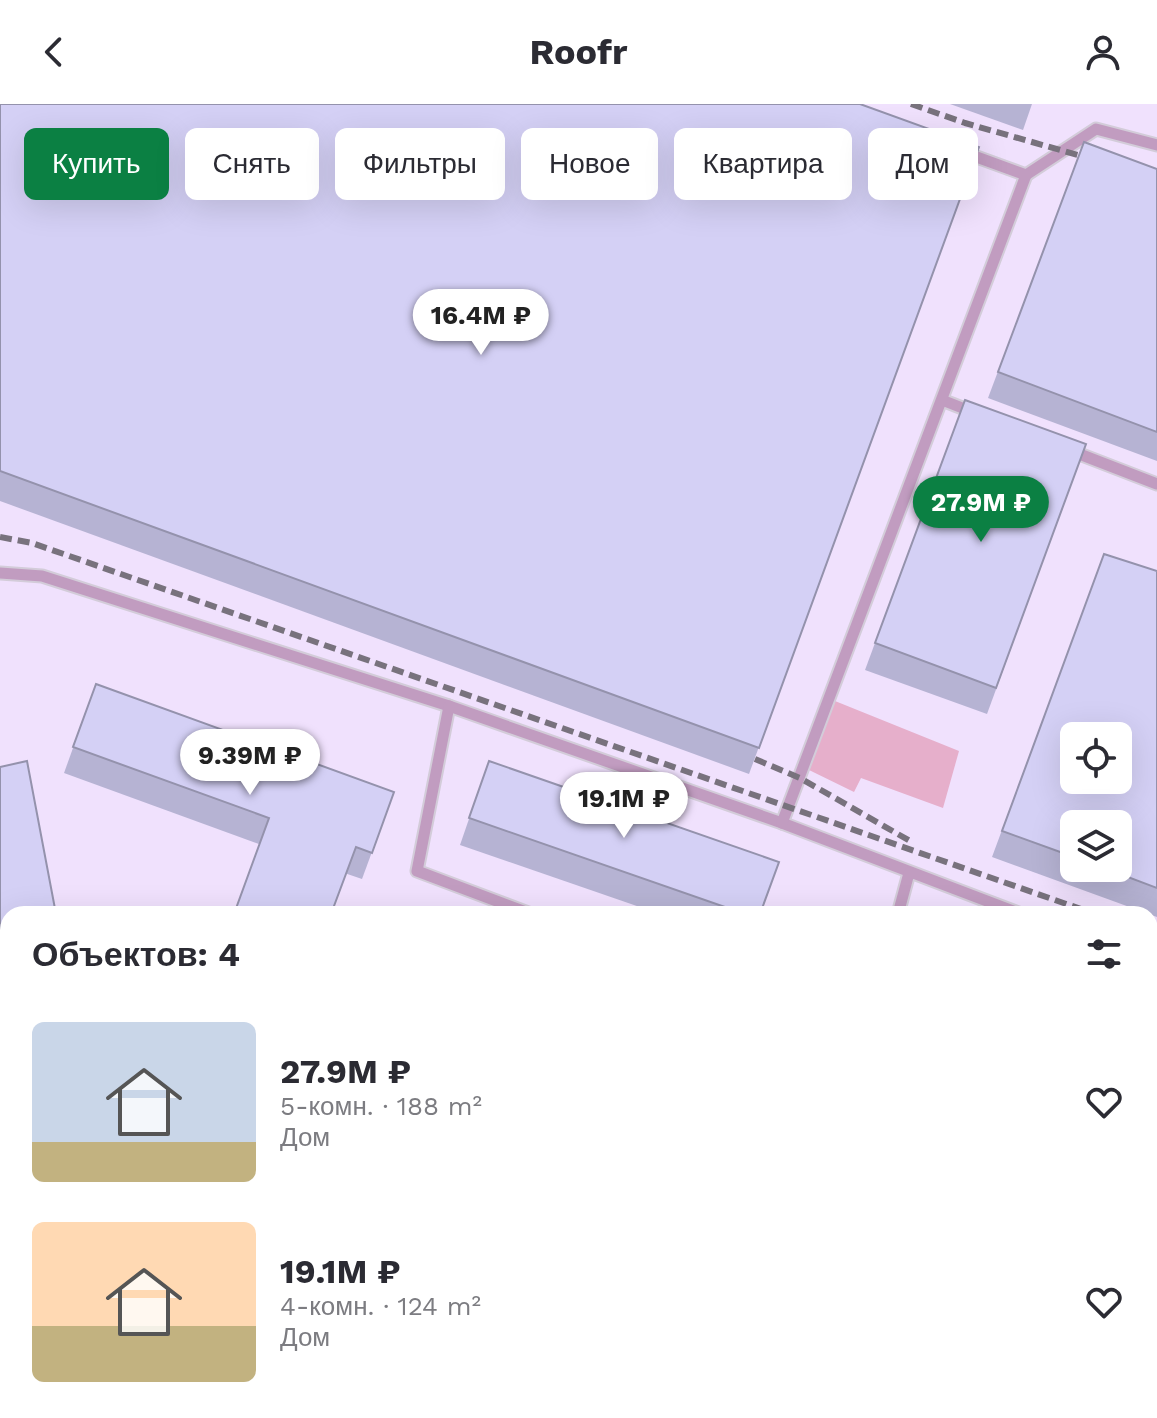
<!DOCTYPE html>
<html lang="ru">
<meta charset="utf-8">
<style>
body{margin:0;font-family:"Work Sans",sans-serif;background:#f7f7f7;color:#2b2b33;height:100vh;display:flex;flex-direction:column;font-size:30px;white-space:nowrap}
*{box-sizing:border-box;margin:0}
p{font-size:26px;color:#7c7c81}
.icon{flex:none;width:44px;height:44px;fill:none;stroke:currentColor;stroke-width:2;stroke-linecap:round;stroke-linejoin:round}
.map{position:relative;flex:1;overflow:hidden}
.side{position:absolute;left:0px;top:802px;width:1158px;height:512px;display:flex;flex-direction:column;background:#fff;border-radius:24px 24px 0 0;box-shadow:0 8px 32px #0002}
.side>*{flex:none}
.top-card{position:absolute;left:24px;top:24px;width:1110px;height:72px;display:flex;gap:16px}
.fabs{position:absolute;left:1060px;top:618px;display:grid;gap:16px}
.fabs a{display:grid;place-items:center;width:72px;height:72px;border-radius:12px;background:#fff;box-shadow:0 8px 32px #0002;font-size:40px}
.price{position:absolute;translate:-50% -68px;padding:0 18px;border-radius:28px;background:#fff;color:#222;font-size:26px;line-height:52px;filter:drop-shadow(0 2px 4px #0008)}
.price::after{content:'';position:absolute;left:50%;top:48px;width:24px;height:18px;margin-left:-12px;background:inherit;clip-path:polygon(0 0,100% 0,50% 100%)}
.price.on{background:#0b8043;color:#fff}
ul{padding:0;list-style:none}
li{display:flex;align-items:center;gap:24px;height:200px;padding:0 32px}
li span{display:grid;place-items:center;flex:none;width:224px;height:160px;border-radius:12px;color:#555}
li>.icon{margin-inline-start:auto}
span .icon{width:96px;height:96px;fill:#fffc;stroke-width:1}
li b{font-size:34px}
h2{display:flex;justify-content:space-between;align-items:center;height:96px;padding:0 32px;font-size:34px}
.tag{padding:0 28px;border-radius:12px;background:#fff;box-shadow:0 8px 32px #0002;font-size:28px;line-height:72px}
.tag.on{background:#0b8043;color:#fff}
header{display:flex;justify-content:space-between;align-items:center;height:104px;padding:0 32px;background:#fff;font-size:36px;font-weight:700}
.map>svg:first-child{display:block}
.built{fill:#f0e1fd;fill-rule:evenodd}
.green{fill:#e6afcb}
.lines{fill:none;stroke-linecap:round;stroke-linejoin:round}
.lane-casing{stroke:#d3ccd9;stroke-width:15}
.lane{stroke:#c19cc0;stroke-width:11}
.rail{stroke:#78727d;stroke-width:6;stroke-dasharray:12 6;stroke-linecap:butt}
.wall{fill:#b6b3d3;fill-rule:evenodd}
.building{fill:#d4d0f5;stroke:#9492ac;stroke-width:2;fill-rule:evenodd}
</style>
<header><svg class="icon" aria-label="back" viewBox="0 0 24 24"><path d="M15 5l-7 7 7 7"/></svg>Roofr<svg class="icon" aria-label="person" viewBox="0 0 24 24"><circle cx="12" cy="8" r="4"/><path d="M4 21q1-7 8-7t8 7"/></svg></header>
<div class="map">
<svg width="1157" height="1314" viewBox="0 0 1157 1314">
<rect width="100%" height="100%" fill="#f6effc"/>
<!-- built -->
<path class="built" d="M0,0H1157V1314H0ZM1074,632H1118V676H1074ZM1074,720H1118V764H1074ZM8,810H1150V1306H8Z"/>
<!-- green -->
<path class="green" d="M835,597L959,647L943,704L861,674L854,688L809,666Z"/>
<g class="lines">
<defs>
<g id="lane">
<path d="M1026,71L1096,25L1157,41"/>
<path d="M942,296L975,309"/>
<path d="M1069,346L1157,380"/>
<path d="M0,469L42,472L449,602L782,719L1021,810"/>
<path d="M449,602L417,767L531,810"/>
<path d="M782,719L1026,71L963,48"/>
<path d="M898,810L909,769"/>
<path d="M1150,857L1157,860"/>
<path d="M0,1242L8,1252"/>
<path d="M0,1275L8,1268"/>
<path d="M189,1306L211,1314"/>
<path d="M491,1314L492,1306"/>
<path d="M764,1314L766,1306"/>
</g>
</defs>
<!-- lane casing -->
<use href="#lane" class="lane-casing"/>
<!-- lane -->
<use href="#lane" class="lane"/>
<!-- rail -->
<g class="rail">
<path d="M911,0L965,19L1099,57"/>
<path d="M0,433L32,439L1095,810"/>
<path d="M755,655L800,674L910,737"/>
<path d="M1150,829L1157,831"/>
<path d="M0,1282L8,1292"/>
<path d="M20,1306L27,1314"/>
</g>
</g>
<!-- wall -->
<g class="wall">
<path d="M0,0L979,43L749,670L0,397Z"/>
<path d="M950,0H1032L1023,26Z"/>
<path d="M1084,38L1157,65V357L988,294Z"/>
<path d="M965,296L1086,340L987,610L865,566Z"/>
<path d="M1104,450L1157,467V813L992,753ZM1074,720L1118,764H1074Z"/>
<path d="M96,580L394,688L362,775L259,740L64,669Z"/>
<path d="M489,657L760,810H660L460,741Z"/>
<path d="M0,663L8,810V1003L0,962Z"/>
<path d="M1157,1136V1173L1150,1170V1154Z"/>
<path d="M426,1306H455L452,1314Z"/>
<path d="M533,1306H661L659,1314H552L532,1308Z"/>
</g>
<!-- building -->
<g class="building">
<path d="M0,0H860L979,43L759,644L0,367Z"/>
<path d="M1084,38L1157,65V328L998,268Z"/>
<path d="M965,296L1086,340L996,584L875,539Z"/>
<path d="M1104,450L1157,467V784L1104,764H1118V720H1074V753L1002,727ZM1074,632H1118V676H1074Z"/>
<path d="M96,580L394,688L372,749L356,743L331,810H234L269,714L73,643Z"/>
<path d="M27,657L56,810H8V927L0,886V663Z"/>
<path d="M489,657L779,758L760,810H745L469,714Z"/>
<path d="M1150,871L1157,874V982L1150,1000Z"/>
<path d="M1157,1136V1150L1152,1148Z"/>
<path d="M602,1306H661L659,1314H630Z"/>
<path d="M814,1306H1035L1032,1314H811Z"/>
</g>
</svg>
<div class="fabs">
<a><svg class="icon" aria-label="locate" viewBox="0 0 24 24"><circle cx="12" cy="12" r="6"/><path d="M12 2v4M12 18v4M2 12h4M18 12h4"/></svg></a>
<a><svg class="icon" aria-label="layers" viewBox="0 0 24 24"><path d="M12 4l9 5-9 5-9-5zM3 14l9 5 9-5"/></svg></a>
</div>
<b class="price" style="left:481px;top:253px">16.4M ₽</b>
<b class="price on" style="left:981px;top:440px">27.9M ₽</b>
<b class="price" style="left:250px;top:693px">9.39M ₽</b>
<b class="price" style="left:624px;top:736px">19.1M ₽</b>
<div class="top-card">
<a class="tag on">Купить</a>
<a class="tag">Снять</a>
<a class="tag">Фильтры</a>
<a class="tag">Новое</a>
<a class="tag">Квартира</a>
<a class="tag">Дом</a>
</div>
<section class="side">
<h2>Объектов: 4<svg class="icon" aria-label="filters" viewBox="0 0 24 24"><path d="M4 7h16M4 17h16"/><circle cx="9" cy="7" r="2"/><circle cx="15" cy="17" r="2"/></svg></h2>
<ul>
<li><span style="background:linear-gradient(#c9d6e8 75%,#c2b280 0)"><svg class="icon" aria-label="home" viewBox="0 0 24 24"><path d="M3 11l9-7 9 7M6 9v11h12V9"/></svg></span><div><b>27.9M ₽</b><p>5-комн. · 188 m²</p><p>Дом</p></div><svg class="icon" aria-label="heart" viewBox="0 0 24 24"><path d="M12 20l-8-8c-3-5 5-10 8-4 3-6 11-1 8 4z"/></svg></li>
<li><span style="background:linear-gradient(#ffd9b3 65%,#c2b280 0)"><svg class="icon" aria-label="home" viewBox="0 0 24 24"><path d="M3 11l9-7 9 7M6 9v11h12V9"/></svg></span><div><b>19.1M ₽</b><p>4-комн. · 124 m²</p><p>Дом</p></div><svg class="icon" aria-label="heart" viewBox="0 0 24 24"><path d="M12 20l-8-8c-3-5 5-10 8-4 3-6 11-1 8 4z"/></svg></li>
</ul>
</section>
</div>
